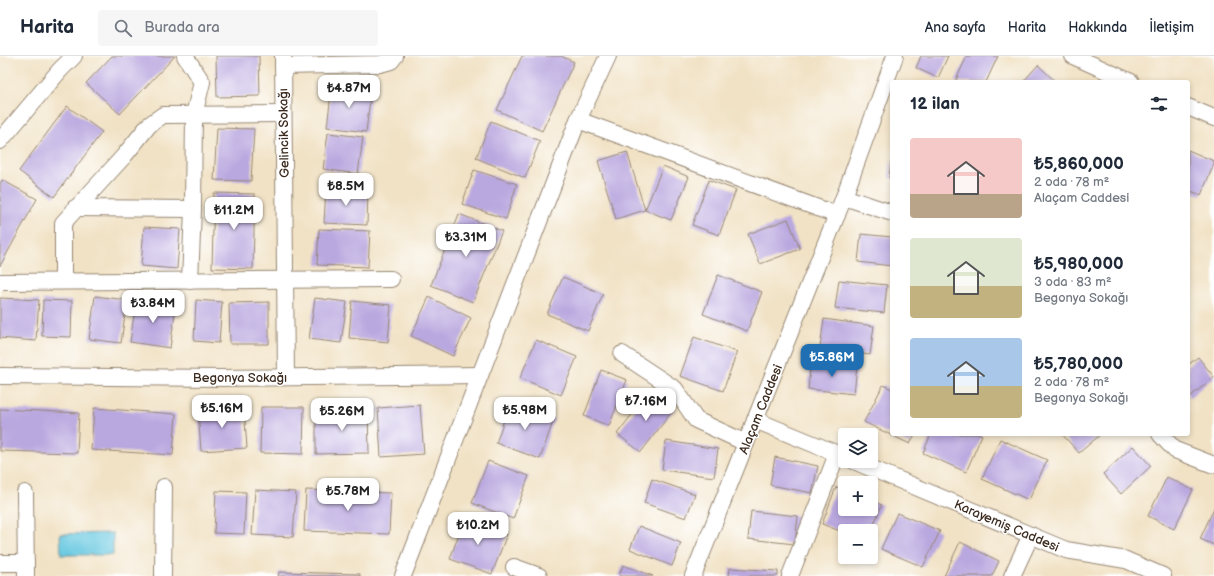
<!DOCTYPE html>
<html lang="tr">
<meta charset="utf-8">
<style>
body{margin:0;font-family:"Balsamiq Sans",sans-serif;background:#f6f6f7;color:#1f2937;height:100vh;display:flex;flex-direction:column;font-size:15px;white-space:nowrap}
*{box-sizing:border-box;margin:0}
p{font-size:13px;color:#747a83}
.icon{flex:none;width:22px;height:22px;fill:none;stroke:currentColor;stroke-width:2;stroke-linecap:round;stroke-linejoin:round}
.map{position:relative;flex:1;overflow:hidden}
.sheet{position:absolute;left:890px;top:24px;width:300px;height:356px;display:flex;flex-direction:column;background:#fff;border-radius:4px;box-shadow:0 2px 6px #0003}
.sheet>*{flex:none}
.fabs{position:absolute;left:838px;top:372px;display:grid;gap:8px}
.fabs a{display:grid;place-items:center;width:40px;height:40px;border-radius:4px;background:#fff;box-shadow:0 2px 6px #0003;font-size:20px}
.price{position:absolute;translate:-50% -34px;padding:0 9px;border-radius:8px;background:#fff;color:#222;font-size:13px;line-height:26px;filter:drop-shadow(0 1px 2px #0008)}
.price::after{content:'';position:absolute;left:50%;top:24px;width:12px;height:9px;margin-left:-6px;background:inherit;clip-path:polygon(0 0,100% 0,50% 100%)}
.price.current{background:#1f6fb2;color:#fff}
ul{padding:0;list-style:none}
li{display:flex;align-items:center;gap:12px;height:100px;padding:0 20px}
li span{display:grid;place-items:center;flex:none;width:112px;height:80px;border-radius:4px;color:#555}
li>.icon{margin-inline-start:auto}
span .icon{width:48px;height:48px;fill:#fffc;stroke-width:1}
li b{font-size:17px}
h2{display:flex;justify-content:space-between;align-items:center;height:48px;padding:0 20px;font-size:17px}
header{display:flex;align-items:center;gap:24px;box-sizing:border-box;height:56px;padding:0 20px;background:#fff;border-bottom:1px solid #e0e1e3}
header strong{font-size:19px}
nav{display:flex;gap:22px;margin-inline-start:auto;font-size:14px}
.search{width:280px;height:36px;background:#f6f6f7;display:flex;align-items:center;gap:10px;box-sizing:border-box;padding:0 14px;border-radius:4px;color:#747a83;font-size:15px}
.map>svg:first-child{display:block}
.water{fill:#62c6df;stroke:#4e787e}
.building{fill:#b9a7df}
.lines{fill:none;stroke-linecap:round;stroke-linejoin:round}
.street-casing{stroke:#968672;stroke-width:18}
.street{stroke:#fff;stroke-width:16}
.labels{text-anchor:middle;stroke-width:3;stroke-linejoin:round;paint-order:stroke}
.street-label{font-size:13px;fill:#3b2a1e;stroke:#fff}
</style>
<header>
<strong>Harita</strong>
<div class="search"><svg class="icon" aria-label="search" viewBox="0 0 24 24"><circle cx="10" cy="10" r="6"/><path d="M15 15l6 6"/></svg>Burada ara</div>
<nav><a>Ana sayfa</a><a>Harita</a><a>Hakkında</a><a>İletişim</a></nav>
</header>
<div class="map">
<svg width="1214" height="520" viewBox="0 0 1214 520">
<rect width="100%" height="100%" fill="#fff"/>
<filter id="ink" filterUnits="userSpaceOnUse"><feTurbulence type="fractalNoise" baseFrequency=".025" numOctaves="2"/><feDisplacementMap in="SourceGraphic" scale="8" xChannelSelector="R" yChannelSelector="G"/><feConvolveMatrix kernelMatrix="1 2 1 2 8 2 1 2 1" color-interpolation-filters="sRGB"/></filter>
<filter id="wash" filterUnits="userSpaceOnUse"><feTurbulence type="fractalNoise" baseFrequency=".012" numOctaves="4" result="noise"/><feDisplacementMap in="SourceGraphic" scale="16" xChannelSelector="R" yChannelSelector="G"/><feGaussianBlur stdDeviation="0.9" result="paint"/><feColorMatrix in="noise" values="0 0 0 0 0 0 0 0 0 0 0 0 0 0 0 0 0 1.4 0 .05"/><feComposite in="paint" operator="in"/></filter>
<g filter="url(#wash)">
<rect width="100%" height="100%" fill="#f1e2c5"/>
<!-- water -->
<path class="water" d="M113,477V499H61L60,478Z"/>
<g id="blocks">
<!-- building -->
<g class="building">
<path d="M112,0H175L120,58L86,27Z"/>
<path d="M216,0H259L260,40L217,41Z"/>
<path d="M522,0H561L574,6L542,75L497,54Z"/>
<path d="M921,0H948L938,22L916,12Z"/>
<path d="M967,0H998L986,26H955Z"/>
<path d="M1038,9L1056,26H1023Z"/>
<path d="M332,30L371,35L366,76L327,71Z"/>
<path d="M67,50L102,76L54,141L19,115Z"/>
<path d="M491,65L540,85L525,122L476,102Z"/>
<path d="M217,72L254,73L251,125L214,124Z"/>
<path d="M328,77L363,81L358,118L323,113Z"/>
<path d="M1188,94L1214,105V108L1201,139L1188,134Z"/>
<path d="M627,96L645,154L616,163L598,105Z"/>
<path d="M891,105H892V122H889Z"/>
<path d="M663,110L689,121L671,164L645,154Z"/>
<path d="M474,114L517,128L506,163L462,148Z"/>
<path d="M2,124L37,143L0,210V128Z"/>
<path d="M709,124L736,134L719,179L692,169Z"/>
<path d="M326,132L368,134L367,169L324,167Z"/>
<path d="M214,137L255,138L253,213L212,212Z"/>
<path d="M459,158L502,175L473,246L431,229Z"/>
<path d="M788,163L800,193L760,208L748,178Z"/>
<path d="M144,171L180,173L177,213L141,210Z"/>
<path d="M319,173L370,175L368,211L317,209Z"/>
<path d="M861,178L892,181V210L858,206Z"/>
<path d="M718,219L762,236L747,275L703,258Z"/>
<path d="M563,221L603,238L588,275L547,258Z"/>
<path d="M839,224L887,229L884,257L835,252Z"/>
<path d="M95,240L127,244L121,287L89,283Z"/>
<path d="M429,241L471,262L453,300L411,280Z"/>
<path d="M0,242L39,244L36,285L0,282Z"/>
<path d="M315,242L347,246L341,287L309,283Z"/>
<path d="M43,244L72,245L71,281L42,280Z"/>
<path d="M196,244L222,246L219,287L194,285Z"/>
<path d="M136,245L176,250L170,292L130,286Z"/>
<path d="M352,245L391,249L388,286L349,282Z"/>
<path d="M269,246V288H230L229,247Z"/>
<path d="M824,263L874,270L870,299L820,292Z"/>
<path d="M694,281L737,296L723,335L680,320Z"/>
<path d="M536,284L577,301L561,339L520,322Z"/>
<path d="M1198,301L1214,321L1190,341L1188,338V309Z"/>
<path d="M811,305L857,310L854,338L808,333Z"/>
<path d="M601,314L627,324L609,370L584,360Z"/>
<path d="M883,329L892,333V378H915L910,388L864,366Z"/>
<path d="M650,335L674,353L641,396L617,378Z"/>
<path d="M510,347L554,363L540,403L496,387Z"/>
<path d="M420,349L424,398L381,401L378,352Z"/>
<path d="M244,351L247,392L201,395L198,354Z"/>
<path d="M261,351H304L303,398L260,397Z"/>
<path d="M94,352L176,358L173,399L91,394Z"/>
<path d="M0,353L79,357L77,397L0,395Z"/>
<path d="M368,353L369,397L316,398V355Z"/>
<path d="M931,378H980L982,379L966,416L923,397Z"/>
<path d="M1062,378H1101L1079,397Z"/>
<path d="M1000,383L1047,404L1029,444L982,423Z"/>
<path d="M666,385L718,393L714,421L662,414Z"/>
<path d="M1133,390L1151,410L1121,438L1103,418Z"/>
<path d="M775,401L818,410L812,437L770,429Z"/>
<path d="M488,405L529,420L513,463L472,447Z"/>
<path d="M1167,421L1193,434L1174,473L1148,460Z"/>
<path d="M652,423L695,438L686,462L644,447Z"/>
<path d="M836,431L845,434V453H871V445L882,449L871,475H845V477L822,468Z"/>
<path d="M255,434L296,436L293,481L252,479Z"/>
<path d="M306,434L391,437L389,478L304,475Z"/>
<path d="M216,435L246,436L244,478L214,477Z"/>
<path d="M1214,452V489L1200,483Z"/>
<path d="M751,455L798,460L795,488L748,483Z"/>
<path d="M897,457L940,475L923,511L881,493Z"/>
<path d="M464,463L507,478L492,518L450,503Z"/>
<path d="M639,470L681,487L672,510L630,493Z"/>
<path d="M960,486L999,505L992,520H944Z"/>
<path d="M623,509L653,520H619Z"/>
<path d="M730,512L778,515V520H729Z"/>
<path d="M279,516L360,518V520H278Z"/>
</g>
</g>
</g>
<g filter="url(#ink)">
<use href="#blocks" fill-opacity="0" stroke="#968672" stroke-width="1"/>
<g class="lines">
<defs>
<g id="street">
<path d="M185,0L202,26L194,59L193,153L190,225"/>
<path d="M283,0L286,321"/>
<path d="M1073,0L1131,26"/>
<path d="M283,10L380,8L391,5L395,0"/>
<path d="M1188,51L1214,62"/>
<path d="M578,64L608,0"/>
<path d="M0,85L60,14L74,0"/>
<path d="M75,152L193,153"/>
<path d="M892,157L844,141L895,0"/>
<path d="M63,225V167L124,100L149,69L163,59L283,58"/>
<path d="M0,226L391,223"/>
<path d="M622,298L675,333L696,364L746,387"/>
<path d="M0,320L221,322L480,319"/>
<path d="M755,364L845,401"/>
<path d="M1160,378L1175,394L1214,409"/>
<path d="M854,405L1066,494L1126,504L1163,520"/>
<path d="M25,437L26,520"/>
<path d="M0,507H26"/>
<path d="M514,511L539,520"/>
<path d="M163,520L164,431"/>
<path d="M403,520L578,64L837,159"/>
<path d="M693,520L844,141"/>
<path d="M790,520L837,398"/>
<path d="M1012,520L1031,479"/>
</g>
</defs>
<!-- street casing -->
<use href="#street" class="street-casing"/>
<!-- street -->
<use href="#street" class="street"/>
</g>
</g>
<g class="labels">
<!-- street labels -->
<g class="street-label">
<text transform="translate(283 77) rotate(-91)" y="5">Gelincik Sokağı</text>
<text x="240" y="326">Begonya Sokağı</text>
<text transform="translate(760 353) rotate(-68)" y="5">Alaçam Caddesi</text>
<text transform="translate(1007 469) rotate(23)" y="5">Karayemiş Caddesi</text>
</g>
</g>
</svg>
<div class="fabs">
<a><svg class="icon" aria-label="layers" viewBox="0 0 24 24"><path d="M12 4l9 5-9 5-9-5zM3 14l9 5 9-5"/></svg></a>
<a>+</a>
<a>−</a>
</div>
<b class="price" style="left:349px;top:53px">₺4.87M</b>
<b class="price" style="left:346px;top:151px">₺8.5M</b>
<b class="price" style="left:234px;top:175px">₺11.2M</b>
<b class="price" style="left:466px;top:202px">₺3.31M</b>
<b class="price" style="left:153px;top:268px">₺3.84M</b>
<b class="price current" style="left:832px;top:322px">₺5.86M</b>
<b class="price" style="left:646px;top:366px">₺7.16M</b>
<b class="price" style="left:222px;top:373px">₺5.16M</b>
<b class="price" style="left:525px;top:375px">₺5.98M</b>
<b class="price" style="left:342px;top:376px">₺5.26M</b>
<b class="price" style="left:348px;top:456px">₺5.78M</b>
<b class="price" style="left:478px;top:490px">₺10.2M</b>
<section class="sheet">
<h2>12 ilan<svg class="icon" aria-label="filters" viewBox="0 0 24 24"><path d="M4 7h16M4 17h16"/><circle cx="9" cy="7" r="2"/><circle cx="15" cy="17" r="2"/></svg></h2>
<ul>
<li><span style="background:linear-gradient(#f6c9c9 70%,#b9a48a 0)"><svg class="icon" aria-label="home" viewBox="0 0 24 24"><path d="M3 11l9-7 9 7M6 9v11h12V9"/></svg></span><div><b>₺5,860,000</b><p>2 oda · 78 m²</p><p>Alaçam Caddesi</p></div></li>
<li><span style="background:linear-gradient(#dfe7d0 60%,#c2b280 0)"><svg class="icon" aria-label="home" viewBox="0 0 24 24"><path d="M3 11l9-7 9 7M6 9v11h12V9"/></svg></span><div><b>₺5,980,000</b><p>3 oda · 83 m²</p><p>Begonya Sokağı</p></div></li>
<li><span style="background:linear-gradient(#a9c7e8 60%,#c2b280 0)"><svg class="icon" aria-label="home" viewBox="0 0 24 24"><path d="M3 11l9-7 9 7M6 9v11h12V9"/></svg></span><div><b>₺5,780,000</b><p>2 oda · 78 m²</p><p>Begonya Sokağı</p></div></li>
</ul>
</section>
</div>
